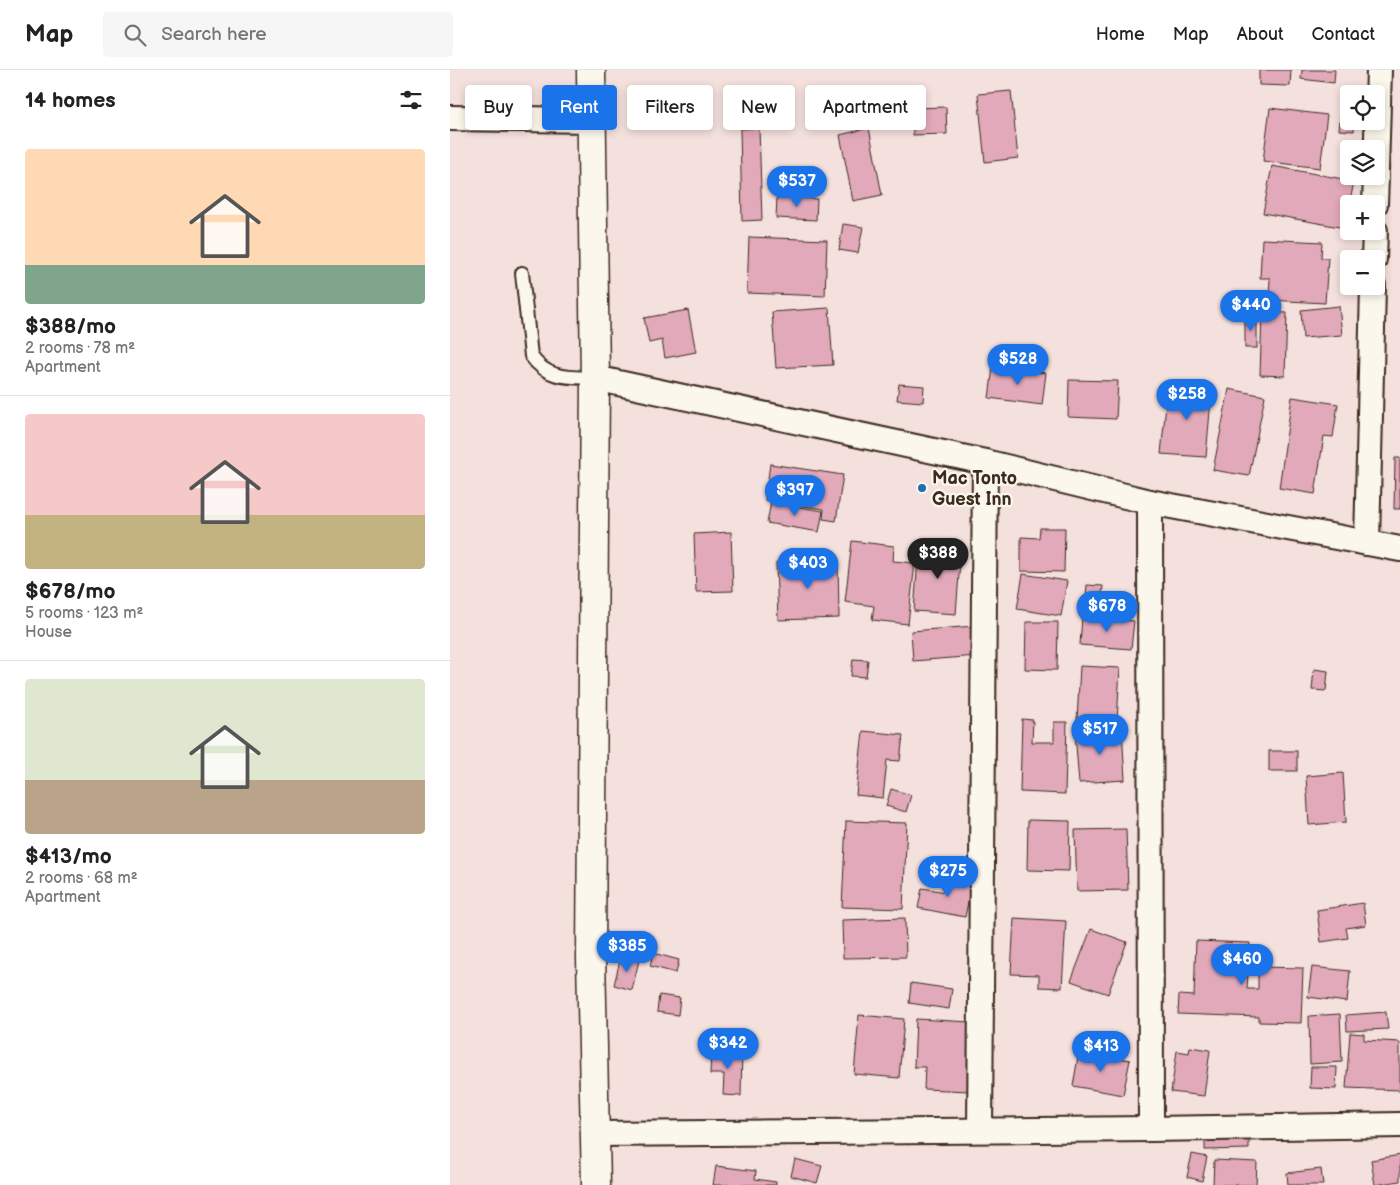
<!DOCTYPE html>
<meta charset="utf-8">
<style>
body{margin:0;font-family:"Balsamiq Sans",sans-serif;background:#f6f6f6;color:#222;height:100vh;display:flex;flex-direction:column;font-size:19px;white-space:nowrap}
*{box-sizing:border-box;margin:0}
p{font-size:16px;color:#767676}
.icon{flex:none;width:28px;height:28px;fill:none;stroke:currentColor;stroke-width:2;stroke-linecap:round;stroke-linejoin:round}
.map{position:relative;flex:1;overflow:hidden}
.sheet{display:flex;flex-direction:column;background:#fff;width:450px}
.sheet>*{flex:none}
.hud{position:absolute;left:15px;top:15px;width:475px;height:45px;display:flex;gap:10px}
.fabs{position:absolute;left:890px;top:15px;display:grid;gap:10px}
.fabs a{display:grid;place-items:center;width:45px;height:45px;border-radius:5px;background:#fff;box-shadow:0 2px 8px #0003;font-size:25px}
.price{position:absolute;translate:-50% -42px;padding:0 11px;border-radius:18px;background:#1a73e8;color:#fff;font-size:16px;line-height:32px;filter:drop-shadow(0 1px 2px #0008)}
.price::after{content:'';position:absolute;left:50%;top:30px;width:15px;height:11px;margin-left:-8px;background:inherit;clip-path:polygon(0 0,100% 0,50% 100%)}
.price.active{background:#222;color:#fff}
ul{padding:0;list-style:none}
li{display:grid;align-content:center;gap:10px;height:265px;padding:0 25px}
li+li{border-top:1px solid #e0e0e0}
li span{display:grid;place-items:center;height:155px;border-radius:5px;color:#555}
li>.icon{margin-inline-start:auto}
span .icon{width:90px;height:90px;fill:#fffc;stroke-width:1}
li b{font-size:21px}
h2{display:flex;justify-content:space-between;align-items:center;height:60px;padding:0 25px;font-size:21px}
.tag{padding:0 18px;border-radius:5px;background:#fff;box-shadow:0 2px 8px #0003;font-size:18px;line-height:45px}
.tag.active{background:#1a73e8;color:#fff}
header{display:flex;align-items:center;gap:30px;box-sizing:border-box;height:70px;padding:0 25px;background:#fff;border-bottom:1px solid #e0e0e0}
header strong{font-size:24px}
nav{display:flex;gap:28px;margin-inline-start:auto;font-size:18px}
.search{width:350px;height:45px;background:#f6f6f6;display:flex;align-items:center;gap:12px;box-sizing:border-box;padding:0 18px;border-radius:5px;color:#767676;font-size:19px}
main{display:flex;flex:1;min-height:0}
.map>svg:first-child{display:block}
.building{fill:#e2a9ba;stroke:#3b2a1e}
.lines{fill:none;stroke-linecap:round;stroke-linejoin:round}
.lane-casing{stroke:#3b2a1e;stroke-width:16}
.street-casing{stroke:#3b2a1e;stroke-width:28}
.secondary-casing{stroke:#3b2a1e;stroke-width:31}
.lane{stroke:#fbf7ec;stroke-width:12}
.street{stroke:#fbf7ec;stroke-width:24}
.secondary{stroke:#fbf7ec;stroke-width:28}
.poi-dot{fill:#1f6fb2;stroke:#fbf7ec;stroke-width:2}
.labels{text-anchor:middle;stroke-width:4.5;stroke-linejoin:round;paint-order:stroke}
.poi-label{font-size:18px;font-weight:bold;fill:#3b2a1e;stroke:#fbf7ec;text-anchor:start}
</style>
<header>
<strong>Map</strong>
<div class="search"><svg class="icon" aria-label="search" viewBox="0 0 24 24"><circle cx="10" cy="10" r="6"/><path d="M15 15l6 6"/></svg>Search here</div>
<nav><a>Home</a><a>Map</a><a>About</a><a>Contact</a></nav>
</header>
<main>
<section class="sheet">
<h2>14 homes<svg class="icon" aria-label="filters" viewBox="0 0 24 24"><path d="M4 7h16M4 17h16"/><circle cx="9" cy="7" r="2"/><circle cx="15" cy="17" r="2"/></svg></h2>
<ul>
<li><span style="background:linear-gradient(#ffd9b3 75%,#7fa58c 0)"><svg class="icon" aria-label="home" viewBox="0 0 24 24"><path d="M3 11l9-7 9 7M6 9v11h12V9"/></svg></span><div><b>$388/mo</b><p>2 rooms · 78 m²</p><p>Apartment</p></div></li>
<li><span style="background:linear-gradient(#f6c9c9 65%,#c2b280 0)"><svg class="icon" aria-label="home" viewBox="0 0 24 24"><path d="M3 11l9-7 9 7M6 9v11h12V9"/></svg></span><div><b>$678/mo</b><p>5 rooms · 123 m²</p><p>House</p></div></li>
<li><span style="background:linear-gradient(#dfe7d0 65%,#b9a48a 0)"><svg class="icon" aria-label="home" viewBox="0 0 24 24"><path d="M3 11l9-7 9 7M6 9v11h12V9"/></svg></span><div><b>$413/mo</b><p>2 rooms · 68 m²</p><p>Apartment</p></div></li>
</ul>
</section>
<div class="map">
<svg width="950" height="1115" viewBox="0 0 950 1115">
<rect width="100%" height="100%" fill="#f4e0dd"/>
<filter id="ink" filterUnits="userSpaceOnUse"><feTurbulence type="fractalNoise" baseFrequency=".02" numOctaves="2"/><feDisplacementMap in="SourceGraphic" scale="10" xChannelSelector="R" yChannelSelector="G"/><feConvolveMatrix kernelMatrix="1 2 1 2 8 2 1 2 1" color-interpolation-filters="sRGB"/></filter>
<g filter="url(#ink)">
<!-- building -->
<g class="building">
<path d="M809,0H841L840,16L809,15Z"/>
<path d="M852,0H885L884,13L851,9Z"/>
<path d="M561,21L568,88L535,92L528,24Z"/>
<path d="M892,29L899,30V51H905L904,61L889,60Z"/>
<path d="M496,37L497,64L463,65L462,38Z"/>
<path d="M820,38L877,45L870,98L813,91Z"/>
<path d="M309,58L312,150L292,151L290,59Z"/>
<path d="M419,58L432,125L403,131L390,65Z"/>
<path d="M822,96L904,111L895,158L813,143Z"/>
<path d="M327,127L367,129L366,150L326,148Z"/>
<path d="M393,154L413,157L408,183L389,180Z"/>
<path d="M299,167L377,170L375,226L297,223Z"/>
<path d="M812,169L872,172L871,188H878L875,233L819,230L820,208H810Z"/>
<path d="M889,236L892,265L853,268L851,240Z"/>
<path d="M379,238L383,295L326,298L322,242Z"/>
<path d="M238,240L246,282L215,288L212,270L199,273L194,248Z"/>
<path d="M812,242L837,243L835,306L810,305Z"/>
<rect x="795" y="245" width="12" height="33"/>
<path d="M543,297L596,303L592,335L539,328Z"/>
<path d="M619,310L668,311L666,349L618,347Z"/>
<path d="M449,314L474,316L473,332L447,330Z"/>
<path d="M718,314L762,318L756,387L711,384Z"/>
<path d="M779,319L815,326L799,406L763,400Z"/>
<path d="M842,327L888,334L883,367L874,366L865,424L829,418Z"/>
<path d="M945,388H950V439H944Z"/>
<path d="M320,394L393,405L386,451L373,449L374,439L315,430Z"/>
<path d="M321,432L373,441L369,462L317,453Z"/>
<path d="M590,458H615L614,502L571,501V467L589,468Z"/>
<path d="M281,462L283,521L246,522L244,464Z"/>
<path d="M402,471L444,476L443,491L465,493L458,554L422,550L424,536L395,532Z"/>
<path d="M469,475L511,478L506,544L464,541Z"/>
<path d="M388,490L389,548L328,550L326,493Z"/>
<path d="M573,504L617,511L611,546L567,539Z"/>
<path d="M637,515L653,516L652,529L636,527Z"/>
<path d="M632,547L684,551L681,579L630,575Z"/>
<path d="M576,552H608L607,600L575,599Z"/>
<path d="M525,556L527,586L463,591L461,561Z"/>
<path d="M403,589L418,590L416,607L401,606Z"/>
<path d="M630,596L670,598L667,652L627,650Z"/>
<path d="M864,599L878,601L876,621L862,620Z"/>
<path d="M572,649L583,650L582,672H604V652H617L615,724L570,722Z"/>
<path d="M672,659L675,710L629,713L625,663Z"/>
<path d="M413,661L453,665L450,691L437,690L433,728L406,725Z"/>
<rect x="819" y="681" width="28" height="20"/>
<path d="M893,703L896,752L859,755L856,706Z"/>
<path d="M441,719L461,725L456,742L436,736Z"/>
<path d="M578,750L620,751L619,801L577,800Z"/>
<path d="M396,751L457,753L453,839L392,837Z"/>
<path d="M676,759L678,820L627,821L625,760Z"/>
<path d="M499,808L522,812L515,847L468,838L472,818L496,822Z"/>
<path d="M913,833L916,855L896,858L898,868L871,872L867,840Z"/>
<path d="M455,848L456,887L393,888L392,850Z"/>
<path d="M564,848L616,851L612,918L589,917V905L561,904Z"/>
<path d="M641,859L677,872L658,924L621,911Z"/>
<path d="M746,871L800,873L797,919H808V897L853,898L851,953L809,952V947L728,944L729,925L744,926Z"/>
<path d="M203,883L229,890L226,903L200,896Z"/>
<path d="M171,886L189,890L182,920L164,915Z"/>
<path d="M862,897L900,901L897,932L858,927Z"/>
<path d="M461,913L502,919L499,939L459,933Z"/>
<path d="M209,925L230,928L228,945L207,942Z"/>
<path d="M936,942L938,959L897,961L896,945Z"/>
<path d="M890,944L892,992L860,994L859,946Z"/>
<path d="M409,945L454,949L449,1008L404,1004Z"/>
<path d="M466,949L521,952L519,1021L474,1019L475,997H464Z"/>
<path d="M900,963L914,964V970L950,972V1020L896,1018Z"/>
<path d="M740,977L760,980L754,1026L721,1022L727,981L739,983Z"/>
<path d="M261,980L292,981L291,1026L273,1025L274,1004H260Z"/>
<path d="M629,981L680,990L673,1025L623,1016Z"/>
<path d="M861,997H887L886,1019L860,1018Z"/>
<path d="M799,1056V1079L755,1080V1057Z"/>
<path d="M742,1084L757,1087L752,1111L737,1107Z"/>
<path d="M950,1085V1111L925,1115L921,1090Z"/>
<path d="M345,1089L372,1096L367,1113L341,1106Z"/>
<path d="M764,1090L807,1092L806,1115H763Z"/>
<path d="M266,1096L306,1101L305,1109L326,1112V1115H263Z"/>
<path d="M871,1099L873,1115H838L837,1103Z"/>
</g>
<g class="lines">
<defs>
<path id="lane" d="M72,203L81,286C98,310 119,307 145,308"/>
<g id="street">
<path d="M0,48L142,50"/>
<path d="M926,100L929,0"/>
<path d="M925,134L926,106"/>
<path d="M924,189L925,161"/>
<path d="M145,308L535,392L700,432L950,479"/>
<path d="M700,432L701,1059"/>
<path d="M917,473L923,216"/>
<path d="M530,1059L535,392"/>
<path d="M146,1064L701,1059L950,1055"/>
</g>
<path id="secondary" d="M141,0L145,308L141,887L146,1115"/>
</defs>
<!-- lane casing -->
<use href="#lane" class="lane-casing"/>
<!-- street casing -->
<use href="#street" class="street-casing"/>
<!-- secondary casing -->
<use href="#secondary" class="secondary-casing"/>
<!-- lane -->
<use href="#lane" class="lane"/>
<!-- street -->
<use href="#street" class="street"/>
<!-- secondary -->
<use href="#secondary" class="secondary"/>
</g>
</g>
<!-- markers -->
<circle class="poi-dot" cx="472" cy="418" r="5"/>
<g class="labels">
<!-- poi labels -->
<g class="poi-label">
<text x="482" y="414">Mac Tonto<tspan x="482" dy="21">Guest Inn</tspan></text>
</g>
</g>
</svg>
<div class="fabs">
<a><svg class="icon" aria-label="locate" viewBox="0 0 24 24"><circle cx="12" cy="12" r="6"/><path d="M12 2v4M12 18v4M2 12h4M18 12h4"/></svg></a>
<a><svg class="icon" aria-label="layers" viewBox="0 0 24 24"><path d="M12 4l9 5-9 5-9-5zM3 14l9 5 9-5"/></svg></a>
<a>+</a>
<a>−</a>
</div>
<b class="price" style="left:347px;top:138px">$537</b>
<b class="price" style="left:801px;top:262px">$440</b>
<b class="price" style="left:568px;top:316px">$528</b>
<b class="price" style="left:737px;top:351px">$258</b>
<b class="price" style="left:345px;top:447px">$397</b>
<b class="price active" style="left:488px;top:510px">$388</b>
<b class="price" style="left:358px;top:520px">$403</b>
<b class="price" style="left:657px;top:563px">$678</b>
<b class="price" style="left:650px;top:686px">$517</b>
<b class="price" style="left:498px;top:828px">$275</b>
<b class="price" style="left:177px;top:903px">$385</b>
<b class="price" style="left:792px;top:916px">$460</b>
<b class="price" style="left:278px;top:1000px">$342</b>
<b class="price" style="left:651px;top:1003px">$413</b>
<div class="hud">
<a class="tag">Buy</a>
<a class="tag active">Rent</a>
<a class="tag">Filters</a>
<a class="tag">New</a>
<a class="tag">Apartment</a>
</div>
</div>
</main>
